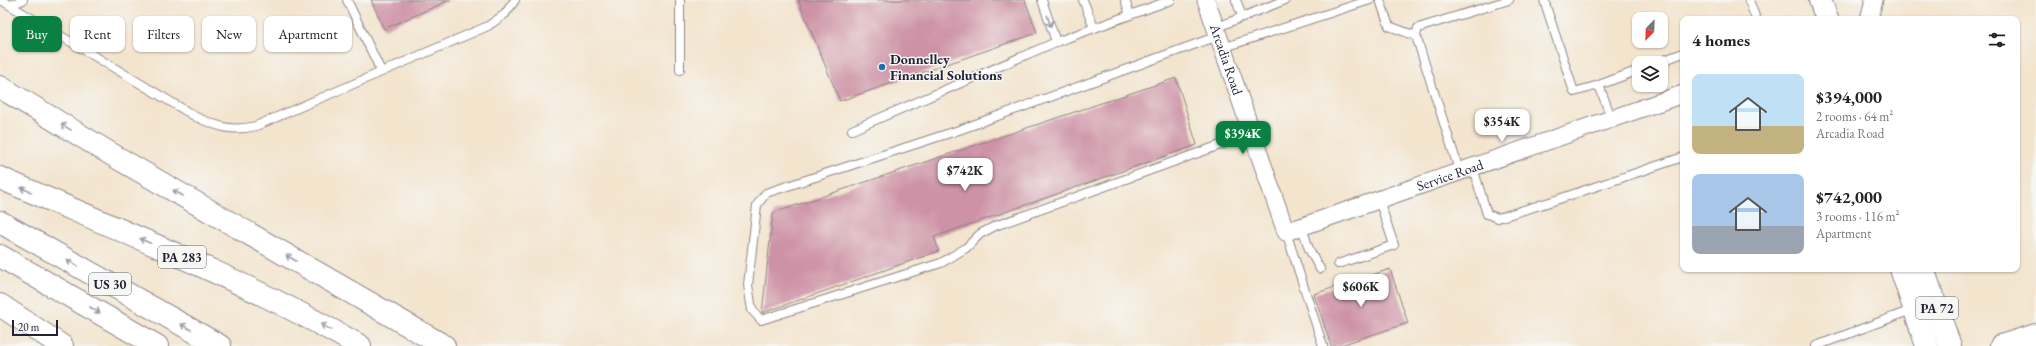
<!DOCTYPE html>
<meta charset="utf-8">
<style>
body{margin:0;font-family:"EB Garamond",serif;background:#f6f6f6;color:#222;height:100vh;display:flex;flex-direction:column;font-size:15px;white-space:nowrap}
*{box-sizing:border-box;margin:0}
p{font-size:13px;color:#767676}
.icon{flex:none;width:22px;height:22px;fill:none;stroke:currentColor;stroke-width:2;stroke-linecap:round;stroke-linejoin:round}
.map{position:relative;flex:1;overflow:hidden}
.drawer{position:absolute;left:1680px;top:16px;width:340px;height:256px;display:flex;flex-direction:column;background:#fff;border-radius:8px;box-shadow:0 1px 3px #0004}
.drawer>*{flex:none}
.banner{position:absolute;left:12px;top:16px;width:380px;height:36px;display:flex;gap:8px}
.needle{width:26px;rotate:203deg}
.tools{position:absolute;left:1632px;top:12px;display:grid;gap:8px}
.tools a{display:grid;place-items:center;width:36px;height:36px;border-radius:8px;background:#fff;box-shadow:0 1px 3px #0004;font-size:20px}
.scale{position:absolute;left:12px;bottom:10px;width:46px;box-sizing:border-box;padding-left:4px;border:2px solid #22223b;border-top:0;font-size:11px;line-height:14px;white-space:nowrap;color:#22223b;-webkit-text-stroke:3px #f6f6f2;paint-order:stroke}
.price{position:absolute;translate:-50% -34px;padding:0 9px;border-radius:8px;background:#fff;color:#222;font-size:13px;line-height:26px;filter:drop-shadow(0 1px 2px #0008)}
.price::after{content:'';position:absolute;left:50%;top:24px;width:12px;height:9px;margin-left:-6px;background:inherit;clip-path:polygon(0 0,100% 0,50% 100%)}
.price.current{background:#0b8043;color:#fff}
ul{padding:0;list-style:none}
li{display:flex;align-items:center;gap:12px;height:100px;padding:0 12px}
li span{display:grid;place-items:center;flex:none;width:112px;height:80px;border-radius:8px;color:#555}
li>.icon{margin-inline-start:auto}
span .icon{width:48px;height:48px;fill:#fffc;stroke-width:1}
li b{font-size:17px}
h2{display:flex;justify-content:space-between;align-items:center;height:48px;padding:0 12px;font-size:17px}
.pill{padding:0 14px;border-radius:8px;background:#fff;box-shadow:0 1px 3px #0004;font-size:14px;line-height:36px}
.pill.current{background:#0b8043;color:#fff}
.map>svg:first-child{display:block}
.building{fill:#cd92a5}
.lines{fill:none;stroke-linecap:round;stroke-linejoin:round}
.lane-casing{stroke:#8a8384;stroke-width:10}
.street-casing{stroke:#8a8384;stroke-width:19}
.primary-casing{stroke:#8a8384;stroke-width:24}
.highway-casing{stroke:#8a8384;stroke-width:24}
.lane{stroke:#fff;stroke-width:8}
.street{stroke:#fff;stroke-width:17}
.primary{stroke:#fff;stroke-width:22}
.highway{stroke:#fff;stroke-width:22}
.oneway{stroke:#9c9ca7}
.poi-dot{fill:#1f6fb2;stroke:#f6f6f2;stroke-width:1.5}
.labels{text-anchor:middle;stroke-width:3;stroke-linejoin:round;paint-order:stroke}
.shield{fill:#f6f6f2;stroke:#626272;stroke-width:1}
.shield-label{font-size:13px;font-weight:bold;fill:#22223b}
.poi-label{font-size:14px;font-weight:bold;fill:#22223b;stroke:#f6f6f2;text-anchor:start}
.street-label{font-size:14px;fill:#22223b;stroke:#f6f6f2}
</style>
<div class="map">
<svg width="2036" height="346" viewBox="0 0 2036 346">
<rect width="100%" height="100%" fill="#f6f6f2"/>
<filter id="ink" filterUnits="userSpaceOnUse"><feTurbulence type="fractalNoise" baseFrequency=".025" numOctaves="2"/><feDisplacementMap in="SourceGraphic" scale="8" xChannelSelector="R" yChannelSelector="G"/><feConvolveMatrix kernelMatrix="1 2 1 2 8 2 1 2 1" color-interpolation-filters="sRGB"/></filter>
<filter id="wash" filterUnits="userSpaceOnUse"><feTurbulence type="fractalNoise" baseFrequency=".012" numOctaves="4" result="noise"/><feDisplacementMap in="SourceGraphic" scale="16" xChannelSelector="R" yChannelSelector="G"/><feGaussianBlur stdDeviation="0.9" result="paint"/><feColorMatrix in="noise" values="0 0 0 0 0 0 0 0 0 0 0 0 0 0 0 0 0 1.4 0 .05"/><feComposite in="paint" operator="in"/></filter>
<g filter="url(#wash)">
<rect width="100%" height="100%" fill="#f3e4ce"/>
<g id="blocks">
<!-- building -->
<g class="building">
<path d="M371,0H450L384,29Z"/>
<path d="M798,0H1025L1037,33L840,101Z"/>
<path d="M1176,78L1197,145L934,237L939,251L762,313L773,213Z"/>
<path d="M1390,269L1408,323L1338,346H1331L1314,294Z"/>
</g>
</g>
</g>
<g filter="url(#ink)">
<use href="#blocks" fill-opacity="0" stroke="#8a8384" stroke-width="1"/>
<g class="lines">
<defs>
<g id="lane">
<path d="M1,0L196,117C219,127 232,132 256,126L488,26L505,14L515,0"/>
<path d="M347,0L381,71"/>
<path d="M680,0V70"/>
<path d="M1042,0L1056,42"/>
<path d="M1083,0L1094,28"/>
<path d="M1125,0L1130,15"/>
<path d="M1236,0L1242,16"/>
<path d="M1380,0L1389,26L1416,36"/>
<path d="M1544,0L1574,92L1599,85"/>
<path d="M1749,0L1756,19"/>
<path d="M10,5L23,0"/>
<path d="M1215,28L1285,0"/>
<path d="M1218,36L959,130L766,193L757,205L748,285L752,310L761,320L941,263L966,248L980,234L995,226L1251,134"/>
<path d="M1222,48L1370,0"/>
<path d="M1657,63L1683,53"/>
<path d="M1612,120L1599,85L1639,70"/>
<path d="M852,130L1056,42L1171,0"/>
<path d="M1473,168L1487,214L1498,218L1556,200L1683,157"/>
<path d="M1460,173L1416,36L1418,28L1509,0"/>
<path d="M1302,227L1309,249L1320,269"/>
<path d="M1286,232L1323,346"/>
<path d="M1338,264L1394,245L1379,200"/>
<path d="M1816,346L1914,309"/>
</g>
<g id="street">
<path id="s1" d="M1206,0L1286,232L1683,94"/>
<path d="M1869,19L1874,0"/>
</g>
<g id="primary">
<path d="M1820,0L1827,19"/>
<path d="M1901,269L1927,346"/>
<path d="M1923,269L1950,346"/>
</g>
<g id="highway">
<path d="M0,87L116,157L444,346"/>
<path d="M0,178C121,231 245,280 360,346"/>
<path d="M0,222L220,346"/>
<path d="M0,256L157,346"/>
<path d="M0,305L62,346"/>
<path d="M2001,346L2036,335"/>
</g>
</defs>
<!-- lane casing -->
<use href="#lane" class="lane-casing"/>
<!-- street casing -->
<use href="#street" class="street-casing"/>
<!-- primary casing -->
<use href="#primary" class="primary-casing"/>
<!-- highway casing -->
<use href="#highway" class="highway-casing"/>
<!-- lane -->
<use href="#lane" class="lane"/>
<!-- street -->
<use href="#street" class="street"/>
<!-- primary -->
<use href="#primary" class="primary"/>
<!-- highway -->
<use href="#highway" class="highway"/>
</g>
<!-- one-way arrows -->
<defs><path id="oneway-shaft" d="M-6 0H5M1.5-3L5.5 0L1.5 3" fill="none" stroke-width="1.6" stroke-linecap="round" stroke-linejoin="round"/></defs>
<g class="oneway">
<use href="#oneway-shaft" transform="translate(1049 21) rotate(72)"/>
<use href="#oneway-shaft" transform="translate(66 127) rotate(-149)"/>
<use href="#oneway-shaft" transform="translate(26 190) rotate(-157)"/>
<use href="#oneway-shaft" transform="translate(178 193) rotate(-150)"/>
<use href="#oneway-shaft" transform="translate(145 241) rotate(-157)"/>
<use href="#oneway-shaft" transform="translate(291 258) rotate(-150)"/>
<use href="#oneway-shaft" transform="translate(72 263) rotate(-151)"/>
<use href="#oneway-shaft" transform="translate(95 310) rotate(30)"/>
<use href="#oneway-shaft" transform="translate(186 327) rotate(-151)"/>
<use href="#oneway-shaft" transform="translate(326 327) rotate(-151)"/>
</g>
</g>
<!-- markers -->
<circle class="poi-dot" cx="882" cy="67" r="4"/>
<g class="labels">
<!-- shield labels -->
<g class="shield">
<rect x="158" y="246" width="48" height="22" rx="3"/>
<rect x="89" y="273" width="42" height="22" rx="3"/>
<rect x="1916" y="297" width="42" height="22" rx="3"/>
</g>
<g class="shield-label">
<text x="182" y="262">PA 283</text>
<text x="110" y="289">US 30</text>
<text x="1937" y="313">PA 72</text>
</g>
<!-- poi labels -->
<g class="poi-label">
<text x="890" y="64">Donnelley<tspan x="890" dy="16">Financial Solutions</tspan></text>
</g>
<!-- street labels -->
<g class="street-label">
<text dy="5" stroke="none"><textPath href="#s1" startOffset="63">Arcadia Road</textPath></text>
<text dy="5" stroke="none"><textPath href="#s1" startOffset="419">Service Road</textPath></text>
</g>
</g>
</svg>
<div class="tools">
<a><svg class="needle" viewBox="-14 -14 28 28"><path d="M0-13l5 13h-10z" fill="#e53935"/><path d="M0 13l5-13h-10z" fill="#767676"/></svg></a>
<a><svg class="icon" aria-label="layers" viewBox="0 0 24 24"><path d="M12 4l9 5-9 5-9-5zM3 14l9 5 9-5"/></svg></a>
</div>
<div class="scale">20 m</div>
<b class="price" style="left:1502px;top:143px">$354K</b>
<b class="price current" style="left:1243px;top:155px">$394K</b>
<b class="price" style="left:965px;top:192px">$742K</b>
<b class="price" style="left:1361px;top:308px">$606K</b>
<div class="banner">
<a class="pill current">Buy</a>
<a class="pill">Rent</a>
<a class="pill">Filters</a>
<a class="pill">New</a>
<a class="pill">Apartment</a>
</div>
<section class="drawer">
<h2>4 homes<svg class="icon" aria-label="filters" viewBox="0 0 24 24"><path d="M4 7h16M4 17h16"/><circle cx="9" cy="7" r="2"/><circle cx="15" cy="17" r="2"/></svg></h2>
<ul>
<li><span style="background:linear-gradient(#bfe0f5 65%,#c2b280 0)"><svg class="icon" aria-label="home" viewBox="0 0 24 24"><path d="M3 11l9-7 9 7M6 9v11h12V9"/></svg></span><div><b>$394,000</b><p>2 rooms · 64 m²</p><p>Arcadia Road</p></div></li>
<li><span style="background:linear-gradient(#a9c7e8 65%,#9aa5b1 0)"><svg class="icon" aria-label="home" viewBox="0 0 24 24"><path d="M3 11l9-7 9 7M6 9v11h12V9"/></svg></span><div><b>$742,000</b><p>3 rooms · 116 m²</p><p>Apartment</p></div></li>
</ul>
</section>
</div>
